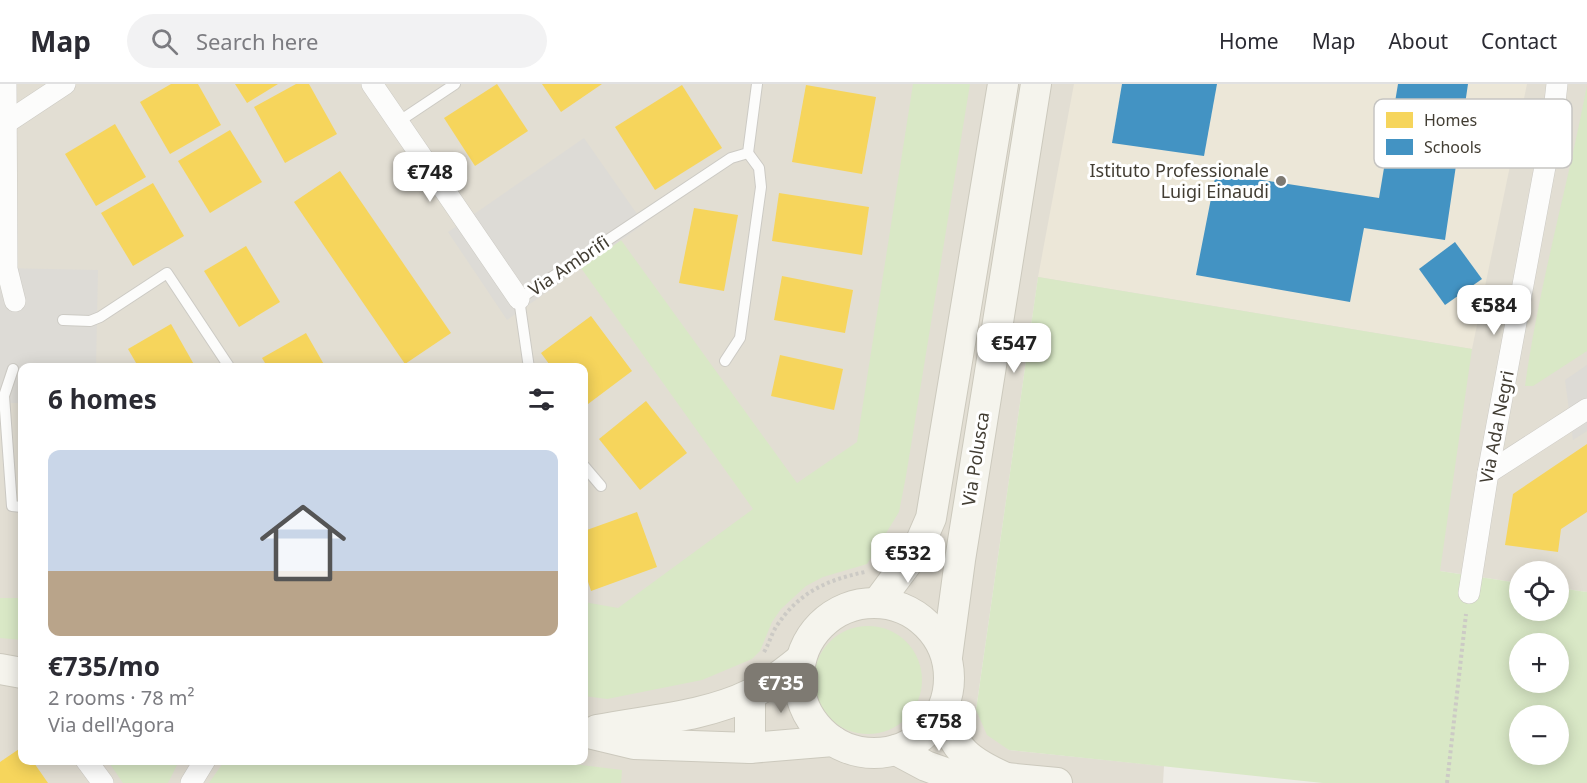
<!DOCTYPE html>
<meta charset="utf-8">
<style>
body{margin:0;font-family:"Noto Sans",sans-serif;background:#f2f2f3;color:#2b2b33;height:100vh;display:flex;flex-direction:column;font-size:22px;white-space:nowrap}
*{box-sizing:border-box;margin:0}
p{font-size:20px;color:#7c7c81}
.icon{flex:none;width:33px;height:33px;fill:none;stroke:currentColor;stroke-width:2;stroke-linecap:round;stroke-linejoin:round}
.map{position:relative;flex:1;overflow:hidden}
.drawer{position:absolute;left:18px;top:279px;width:570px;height:402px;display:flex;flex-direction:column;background:#fff;border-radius:12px;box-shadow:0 3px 15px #0003}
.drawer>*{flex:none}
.tools{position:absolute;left:1509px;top:477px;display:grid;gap:12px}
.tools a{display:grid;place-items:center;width:60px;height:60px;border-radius:50%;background:#fff;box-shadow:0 3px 15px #0003;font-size:30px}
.price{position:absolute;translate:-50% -51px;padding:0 14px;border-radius:12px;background:#fff;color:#222;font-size:20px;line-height:39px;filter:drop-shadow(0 2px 3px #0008)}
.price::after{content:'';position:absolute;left:50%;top:36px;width:18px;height:14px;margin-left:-9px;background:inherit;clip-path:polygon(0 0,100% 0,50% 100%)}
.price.selected{background:#7e7a72;color:#fff}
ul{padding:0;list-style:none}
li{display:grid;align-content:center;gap:12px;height:318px;padding:0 30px}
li+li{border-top:2px solid #e1e1e2}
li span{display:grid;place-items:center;height:186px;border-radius:12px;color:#555}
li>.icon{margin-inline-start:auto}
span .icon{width:108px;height:108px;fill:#fffc;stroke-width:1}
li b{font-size:26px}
h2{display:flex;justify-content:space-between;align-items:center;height:72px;padding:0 30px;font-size:26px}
header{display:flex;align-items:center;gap:36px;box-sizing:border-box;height:84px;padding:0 30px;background:#fff;border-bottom:2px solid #e1e1e2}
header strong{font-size:28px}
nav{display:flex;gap:33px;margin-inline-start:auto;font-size:21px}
.search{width:420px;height:54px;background:#f2f2f3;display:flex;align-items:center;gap:15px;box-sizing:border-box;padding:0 21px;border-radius:33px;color:#7c7c81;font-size:22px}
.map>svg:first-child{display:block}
.residential{fill:#e2ded3;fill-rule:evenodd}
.education{fill:#ece7d8}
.green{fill:#d9e8c6;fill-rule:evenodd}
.parking{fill:#dddbd6}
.homes{fill:#f6d55c}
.schools{fill:#4393c3}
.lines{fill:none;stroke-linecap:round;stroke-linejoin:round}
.lane-casing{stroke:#cccac4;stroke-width:12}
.street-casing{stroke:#cccac4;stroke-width:22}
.secondary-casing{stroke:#ccc9bd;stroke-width:32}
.path{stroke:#cccac5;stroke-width:4;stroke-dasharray:3 3;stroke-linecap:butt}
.lane{stroke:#fcfcfb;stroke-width:10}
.street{stroke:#fcfcfb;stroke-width:21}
.secondary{stroke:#f5f4ed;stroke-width:30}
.poi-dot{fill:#7e7a72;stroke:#fff;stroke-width:2}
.labels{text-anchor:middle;stroke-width:6;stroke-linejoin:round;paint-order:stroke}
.poi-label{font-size:18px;fill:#423d33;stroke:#fff;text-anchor:end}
.street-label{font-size:18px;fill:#423d33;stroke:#fff}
.key{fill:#fff;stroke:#c6c5c2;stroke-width:1.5}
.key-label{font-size:16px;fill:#423d33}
</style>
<header>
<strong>Map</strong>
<div class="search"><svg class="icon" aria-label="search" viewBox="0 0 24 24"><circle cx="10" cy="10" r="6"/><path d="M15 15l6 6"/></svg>Search here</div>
<nav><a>Home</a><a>Map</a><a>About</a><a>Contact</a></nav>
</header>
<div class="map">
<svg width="1587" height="699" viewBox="0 0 1587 699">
<rect width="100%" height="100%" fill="#eeece6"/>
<!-- residential -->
<path class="residential" d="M0,0H1587V508L1559,504L1558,488H1520L1519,499L1440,487L1038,194L976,626L1009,666L1164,682L1163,699H0ZM22,284H584V676H22Z"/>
<!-- education -->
<path class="education" d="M1074,0H1527L1472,265L1038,193Z"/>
<!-- green -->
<g class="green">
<path d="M913,0H970L906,392L899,428L867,480L823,493L806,502L781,525L772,538L760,567L752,575L702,596L607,615L584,612V518L618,524L753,425L581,184L621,156L797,399L857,358Z"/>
<path d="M1587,1V267L1533,302H1525C1539,200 1568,102 1587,1Z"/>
<path d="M1038,193L1472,265L1440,487L1519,499L1520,526H1558L1559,504L1587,508V699H1323L1009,666L987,651L976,626ZM1520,560H1558V598H1520ZM1520,632H1558V670H1520Z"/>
<path d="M0,514H22V556L0,554Z"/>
<circle cx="868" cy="596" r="54"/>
<path d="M225,676H541L622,686L621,699H209Z"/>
<path d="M108,677H179L168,699H123Z"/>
</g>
<!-- parking -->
<g class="parking">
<path d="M584,54L644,140L507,236L448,148Z"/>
<path d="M0,184L98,186L96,283L22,284V319H0Z"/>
<path d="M1587,281V347L1573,356L1565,296Z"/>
</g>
<!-- homes -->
<g class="homes">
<path d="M171,0H198L221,41L170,70L140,18Z"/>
<path d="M235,0H278L247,19Z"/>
<path d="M296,0H309L337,50L285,79L254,23Z"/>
<path d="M497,0L528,47L475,82L444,34Z"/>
<path d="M542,0H602L561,28Z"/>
<path d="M682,1L722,64L655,106L615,43Z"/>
<path d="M806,1L876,13L862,90L792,78Z"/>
<path d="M115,40L146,93L96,122L65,70Z"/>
<path d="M230,46L262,98L210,129L178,77Z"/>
<path d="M340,87L451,249L405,280L294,118Z"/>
<path d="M153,99L184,152L133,182L101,129Z"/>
<path d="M779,109L869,123L862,171L772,157Z"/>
<path d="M694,124L738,131L724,207L679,199Z"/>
<path d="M246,162L280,218L239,243L204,187Z"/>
<path d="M782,192L853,206L845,249L774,236Z"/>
<path d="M591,232L632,287L584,323V284H552L541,269Z"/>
<path d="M171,240L196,284H139L128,265Z"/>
<path d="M306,249L326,284H268L262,274Z"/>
<path d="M780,271L843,285L834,326L771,312Z"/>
<path d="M646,317L687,369L640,406L599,355Z"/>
<path d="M1587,360V428L1561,445L1558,468L1505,461L1513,410Z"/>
<path d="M637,428L657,483L591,507L584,485V447Z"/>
<path d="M22,663V676H32L48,699H0V678Z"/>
</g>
<!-- schools -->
<g class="schools">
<path d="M1122,0H1217L1204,72L1112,59Z"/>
<path d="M1398,0H1468L1445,156L1364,144L1350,218L1196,191L1216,89L1379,114Z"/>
<path d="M1455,158L1482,195L1445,221L1419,185Z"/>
</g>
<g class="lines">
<defs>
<g id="lane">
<path d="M398,38L455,0"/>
<path d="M63,236L90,237L100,233L167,189L230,284"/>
<path d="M725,277L740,254L761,103L759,84L748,69"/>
<path d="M529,284L519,215L731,74L748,69L757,0"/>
<path d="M13,285L4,312L12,422L22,423"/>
<path d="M584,382L601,402"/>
</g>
<g id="street">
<path d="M6,0L7,185L15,217"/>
<path d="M372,0L519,215"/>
<path d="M6,39L65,0"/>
<path d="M1488,389L1587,325"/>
<path d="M1469,509L1488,389L1552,45L1557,0"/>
<path d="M86,676L103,699"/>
<path d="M191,699L205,676"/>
</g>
<g id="secondary">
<path d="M878,518L918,464L931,434L1003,0"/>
<circle cx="874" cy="594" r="75"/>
<path d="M947,573L960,476L1036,0"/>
<path d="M0,585L22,589"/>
<path d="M750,611V664"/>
<path d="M943,625C952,666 970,678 1006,694"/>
<path d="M597,646C648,636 704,633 751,610C769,601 785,588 800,576"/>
<path d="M584,648L634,660L750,664L833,657"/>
<path d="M896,666L926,682L965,696L1006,694L1057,699"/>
</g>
</defs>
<!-- lane casing -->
<use href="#lane" class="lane-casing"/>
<!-- street casing -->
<use href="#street" class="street-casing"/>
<!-- secondary casing -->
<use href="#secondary" class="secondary-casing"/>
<!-- path -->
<g class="path">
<path d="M764,568C769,560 771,551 776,543C798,509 826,496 865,488"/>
<path d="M1447,699L1466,530"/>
</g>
<!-- lane -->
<use href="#lane" class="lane"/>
<!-- street -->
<use href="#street" class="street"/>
<!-- secondary -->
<use href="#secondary" class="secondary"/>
</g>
<!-- markers -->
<circle class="poi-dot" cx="1281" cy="97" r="6"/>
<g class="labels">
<!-- poi labels -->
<g class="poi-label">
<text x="1269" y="93">Istituto Professionale<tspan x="1269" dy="21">Luigi Einaudi</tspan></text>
</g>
<!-- street labels -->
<g class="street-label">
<text transform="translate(569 182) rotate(-34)" y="6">Via Ambrifi</text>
<text transform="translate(1497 343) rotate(-79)" y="6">Via Ada Negri</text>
<text transform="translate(976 375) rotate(-81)" y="6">Via Polusca</text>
</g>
</g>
<!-- legend -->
<rect x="1374" y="15" width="198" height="69" rx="9" class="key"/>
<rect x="1386" y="28" width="27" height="16" fill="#f6d55c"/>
<rect x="1386" y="55" width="27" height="16" fill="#4393c3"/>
<g class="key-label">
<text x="1424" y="42">Homes</text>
<text x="1424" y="69">Schools</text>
</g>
</svg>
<div class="tools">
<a><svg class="icon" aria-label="locate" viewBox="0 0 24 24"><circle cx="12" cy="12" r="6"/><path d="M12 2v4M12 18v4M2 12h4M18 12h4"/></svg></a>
<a>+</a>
<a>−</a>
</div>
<b class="price" style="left:430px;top:119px">€748</b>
<b class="price" style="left:1494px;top:252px">€584</b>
<b class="price" style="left:1014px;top:290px">€547</b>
<b class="price" style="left:908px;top:500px">€532</b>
<b class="price selected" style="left:781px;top:630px">€735</b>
<b class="price" style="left:939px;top:668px">€758</b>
<section class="drawer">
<h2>6 homes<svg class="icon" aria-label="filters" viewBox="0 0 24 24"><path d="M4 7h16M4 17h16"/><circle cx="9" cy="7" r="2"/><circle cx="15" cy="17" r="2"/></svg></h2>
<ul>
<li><span style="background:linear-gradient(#c9d6e8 65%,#b9a48a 0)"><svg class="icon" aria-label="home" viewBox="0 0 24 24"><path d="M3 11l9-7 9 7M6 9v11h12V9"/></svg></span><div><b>€735/mo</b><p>2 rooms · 78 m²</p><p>Via dell'Agora</p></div></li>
</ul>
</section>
</div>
